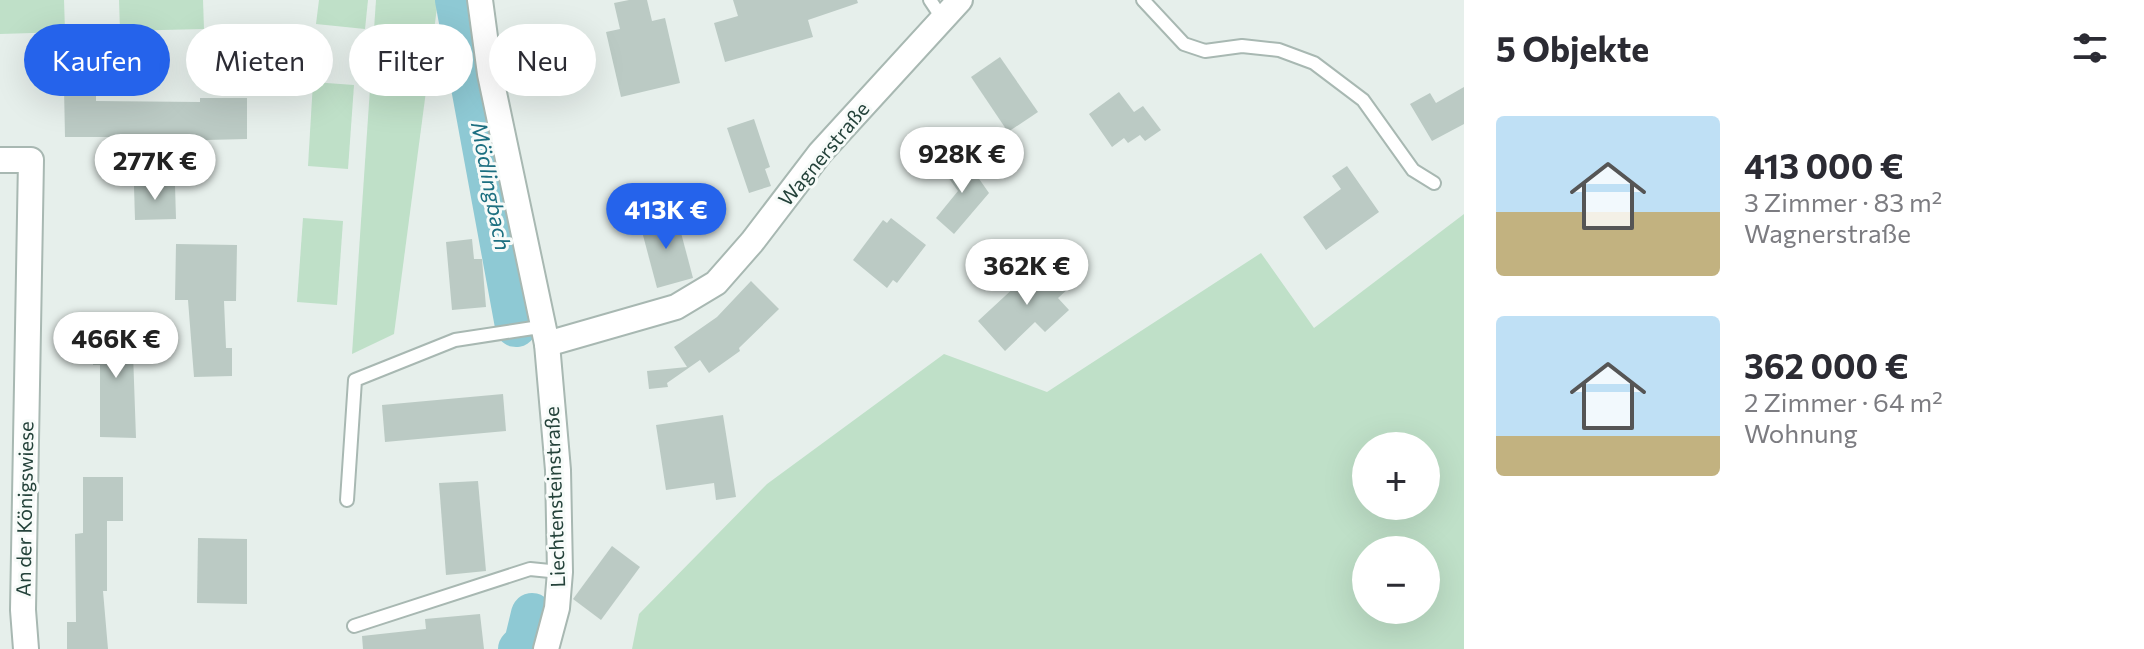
<!DOCTYPE html>
<html lang="de">
<meta charset="utf-8">
<style>
body{margin:0;font-family:Commissioner,sans-serif;background:#f7f7f7;color:#2b2b33;height:100vh;display:flex;flex-direction:column;font-size:30px;white-space:nowrap}
*{box-sizing:border-box;margin:0}
p{font-size:26px;color:#7c7c81}
.icon{flex:none;width:44px;height:44px;fill:none;stroke:currentColor;stroke-width:2;stroke-linecap:round;stroke-linejoin:round}
.map{position:relative;flex:1;overflow:hidden}
.panel{display:flex;flex-direction:column;background:#fff;width:680px}
.panel>*{flex:none}
.guide{position:absolute;left:24px;top:24px;width:760px;height:72px;display:flex;gap:16px}
.buttons{position:absolute;left:1352px;top:432px;display:grid;gap:16px}
.buttons a{display:grid;place-items:center;width:88px;height:88px;border-radius:50%;background:#fff;box-shadow:0 8px 32px #0002;font-size:40px}
.price{position:absolute;translate:-50% -68px;padding:0 18px;border-radius:28px;background:#fff;color:#222;font-size:26px;line-height:52px;filter:drop-shadow(0 2px 4px #0008)}
.price::after{content:'';position:absolute;left:50%;top:48px;width:24px;height:18px;margin-left:-12px;background:inherit;clip-path:polygon(0 0,100% 0,50% 100%)}
.price.selected{background:#2563eb;color:#fff}
ul{padding:0;list-style:none}
li{display:flex;align-items:center;gap:24px;height:200px;padding:0 32px}
li span{display:grid;place-items:center;flex:none;width:224px;height:160px;border-radius:8px;color:#555}
li>.icon{margin-inline-start:auto}
span .icon{width:96px;height:96px;fill:#fffc;stroke-width:1}
li b{font-size:34px}
h2{display:flex;justify-content:space-between;align-items:center;height:96px;padding:0 32px;font-size:34px}
.tag{padding:0 28px;border-radius:36px;background:#fff;box-shadow:0 8px 32px #0002;font-size:28px;line-height:72px}
.tag.selected{background:#2563eb;color:#fff}
main{display:flex;flex:1;min-height:0}
.map>svg:first-child{display:block}
.green{fill:#bfe0c8;fill-rule:evenodd}
.lines{fill:none;stroke-linecap:round;stroke-linejoin:round}
.river{stroke:#8ec9d4;stroke-width:42}
.building{fill:#bbcac4}
.lane-casing{stroke:#a8b8b2;stroke-width:16}
.street-casing{stroke:#a8b8b2;stroke-width:28}
.lane{stroke:#fff;stroke-width:12}
.street{stroke:#fff;stroke-width:24}
.labels{text-anchor:middle;stroke-width:6;stroke-linejoin:round;paint-order:stroke}
.street-label{font-size:20px;fill:#24423a;stroke:#f7fbf9}
.water-label{font-size:22px;font-style:italic;fill:#1c6f80;stroke:#f7fbf9}
</style>
<main>
<div class="map">
<svg width="1464" height="649" viewBox="0 0 1464 649">
<rect width="100%" height="100%" fill="#e6efeb"/>
<!-- green -->
<g class="green">
<path d="M0,0H64L65,32L0,34Z"/>
<path d="M119,0H203L204,29L120,31Z"/>
<path d="M319,0H368L365,29L316,24Z"/>
<path d="M376,0H438L394,334L352,354Z"/>
<path d="M313,82L354,85L348,169L308,166Z"/>
<path d="M1464,214V649H632L639,614L767,484L944,354L1047,392L1261,253L1314,328ZM1366,446H1426V506H1366ZM1366,550H1426V610H1366Z"/>
<path d="M303,218L343,221L337,305L297,302Z"/>
</g>
<g class="lines">
<!-- river -->
<g class="river">
<path d="M456,0L516,326"/>
<path d="M519,649L525,643L532,614"/>
</g>
</g>
<!-- building -->
<g class="building">
<path d="M629,0H647L652,21L665,18L680,83L621,97L606,32L620,29L614,3Z"/>
<path d="M733,0H857L858,3L808,20L813,37L725,62L714,23L738,16Z"/>
<path d="M1000,57L1038,112L1008,132L971,77Z"/>
<path d="M96,87V101L200,102V98H247V139L125,142V137H65L64,88Z"/>
<path d="M1464,87V124L1432,141L1410,104L1430,93L1436,103Z"/>
<path d="M1119,92L1134,112L1143,106L1161,130L1145,141L1140,135L1128,143L1124,138L1112,147L1089,114Z"/>
<path d="M754,119L770,167L765,169L771,186L749,193L727,128Z"/>
<path d="M963,156L989,193L954,234L936,218L958,191L943,170Z"/>
<path d="M1347,166L1379,212L1326,250L1303,217L1341,189L1332,176Z"/>
<path d="M175,185L176,219L135,220L134,186Z"/>
<path d="M676,214L693,278L657,288L640,224Z"/>
<path d="M891,218L926,245L897,283L893,280L887,288L853,260L883,220L887,223Z"/>
<path d="M472,239L474,259H482L486,307L452,310L446,242Z"/>
<path d="M176,244L237,245L236,301H224L226,348H232V376L194,377L188,300H175Z"/>
<path d="M1044,260L1069,288L1058,298L1069,310L1045,332L1035,322L1005,351L978,321Z"/>
<path d="M751,281L779,309L739,348L740,351L709,373L700,360L667,383L668,387L649,389L647,371L687,367L674,347L717,317Z"/>
<path d="M132,325L136,438L100,437V365H93L92,326Z"/>
<path d="M503,394L506,431L385,442L382,405Z"/>
<path d="M723,415L736,497L716,500L714,483L666,490L656,425Z"/>
<path d="M83,477H123V521H107V591H103L108,649H67V622H76L75,534L83,533Z"/>
<path d="M478,481L486,571L446,575L439,483Z"/>
<path d="M198,538L247,539V604L197,603Z"/>
<path d="M612,546L640,567L601,620L573,599Z"/>
<path d="M480,614L484,649H363L362,636L426,629L425,619Z"/>
</g>
<g class="lines">
<defs>
<g id="lane">
<path d="M930,0L942,18"/>
<path d="M1143,0L1184,44L1205,51L1242,46L1279,50L1314,63L1363,100L1413,170L1434,183"/>
<path d="M347,500L355,380L455,340L533,328L544,330"/>
<path d="M354,626L530,569L560,572"/>
</g>
<g id="street">
<path d="M480,0L490,74L547,344L558,470L560,572L557,608L546,649"/>
<path d="M0,160H31L23,610L26,649"/>
<path d="M547,344L676,307L716,283L752,242L820,153L960,0"/>
</g>
</defs>
<!-- lane casing -->
<use href="#lane" class="lane-casing"/>
<!-- street casing -->
<use href="#street" class="street-casing"/>
<!-- lane -->
<use href="#lane" class="lane"/>
<!-- street -->
<use href="#street" class="street"/>
</g>
<g class="labels">
<!-- street labels -->
<g class="street-label">
<text transform="translate(824 154) rotate(-50)" y="7">Wagnerstraße</text>
<text transform="translate(555 497) rotate(-92)" y="7">Liechtensteinstraße</text>
<text transform="translate(25 509) rotate(-89)" y="7">An der Königswiese</text>
</g>
<!-- water labels -->
<g class="water-label">
<text transform="translate(491 186) rotate(79)" y="8">Mödlingbach</text>
</g>
</g>
</svg>
<div class="buttons">
<a>+</a>
<a>−</a>
</div>
<b class="price" style="left:962px;top:195px">928K €</b>
<b class="price" style="left:155px;top:202px">277K €</b>
<b class="price selected" style="left:666px;top:251px">413K €</b>
<b class="price" style="left:1027px;top:307px">362K €</b>
<b class="price" style="left:116px;top:380px">466K €</b>
<div class="guide">
<a class="tag selected">Kaufen</a>
<a class="tag">Mieten</a>
<a class="tag">Filter</a>
<a class="tag">Neu</a>
</div>
</div>
<section class="panel">
<h2>5 Objekte<svg class="icon" aria-label="filters" viewBox="0 0 24 24"><path d="M4 7h16M4 17h16"/><circle cx="9" cy="7" r="2"/><circle cx="15" cy="17" r="2"/></svg></h2>
<ul>
<li><span style="background:linear-gradient(#bfe0f5 60%,#c2b280 0)"><svg class="icon" aria-label="home" viewBox="0 0 24 24"><path d="M3 11l9-7 9 7M6 9v11h12V9"/></svg></span><div><b>413 000 €</b><p>3 Zimmer · 83 m²</p><p>Wagnerstraße</p></div></li>
<li><span style="background:linear-gradient(#bfe0f5 75%,#c2b280 0)"><svg class="icon" aria-label="home" viewBox="0 0 24 24"><path d="M3 11l9-7 9 7M6 9v11h12V9"/></svg></span><div><b>362 000 €</b><p>2 Zimmer · 64 m²</p><p>Wohnung</p></div></li>
</ul>
</section>
</main>
